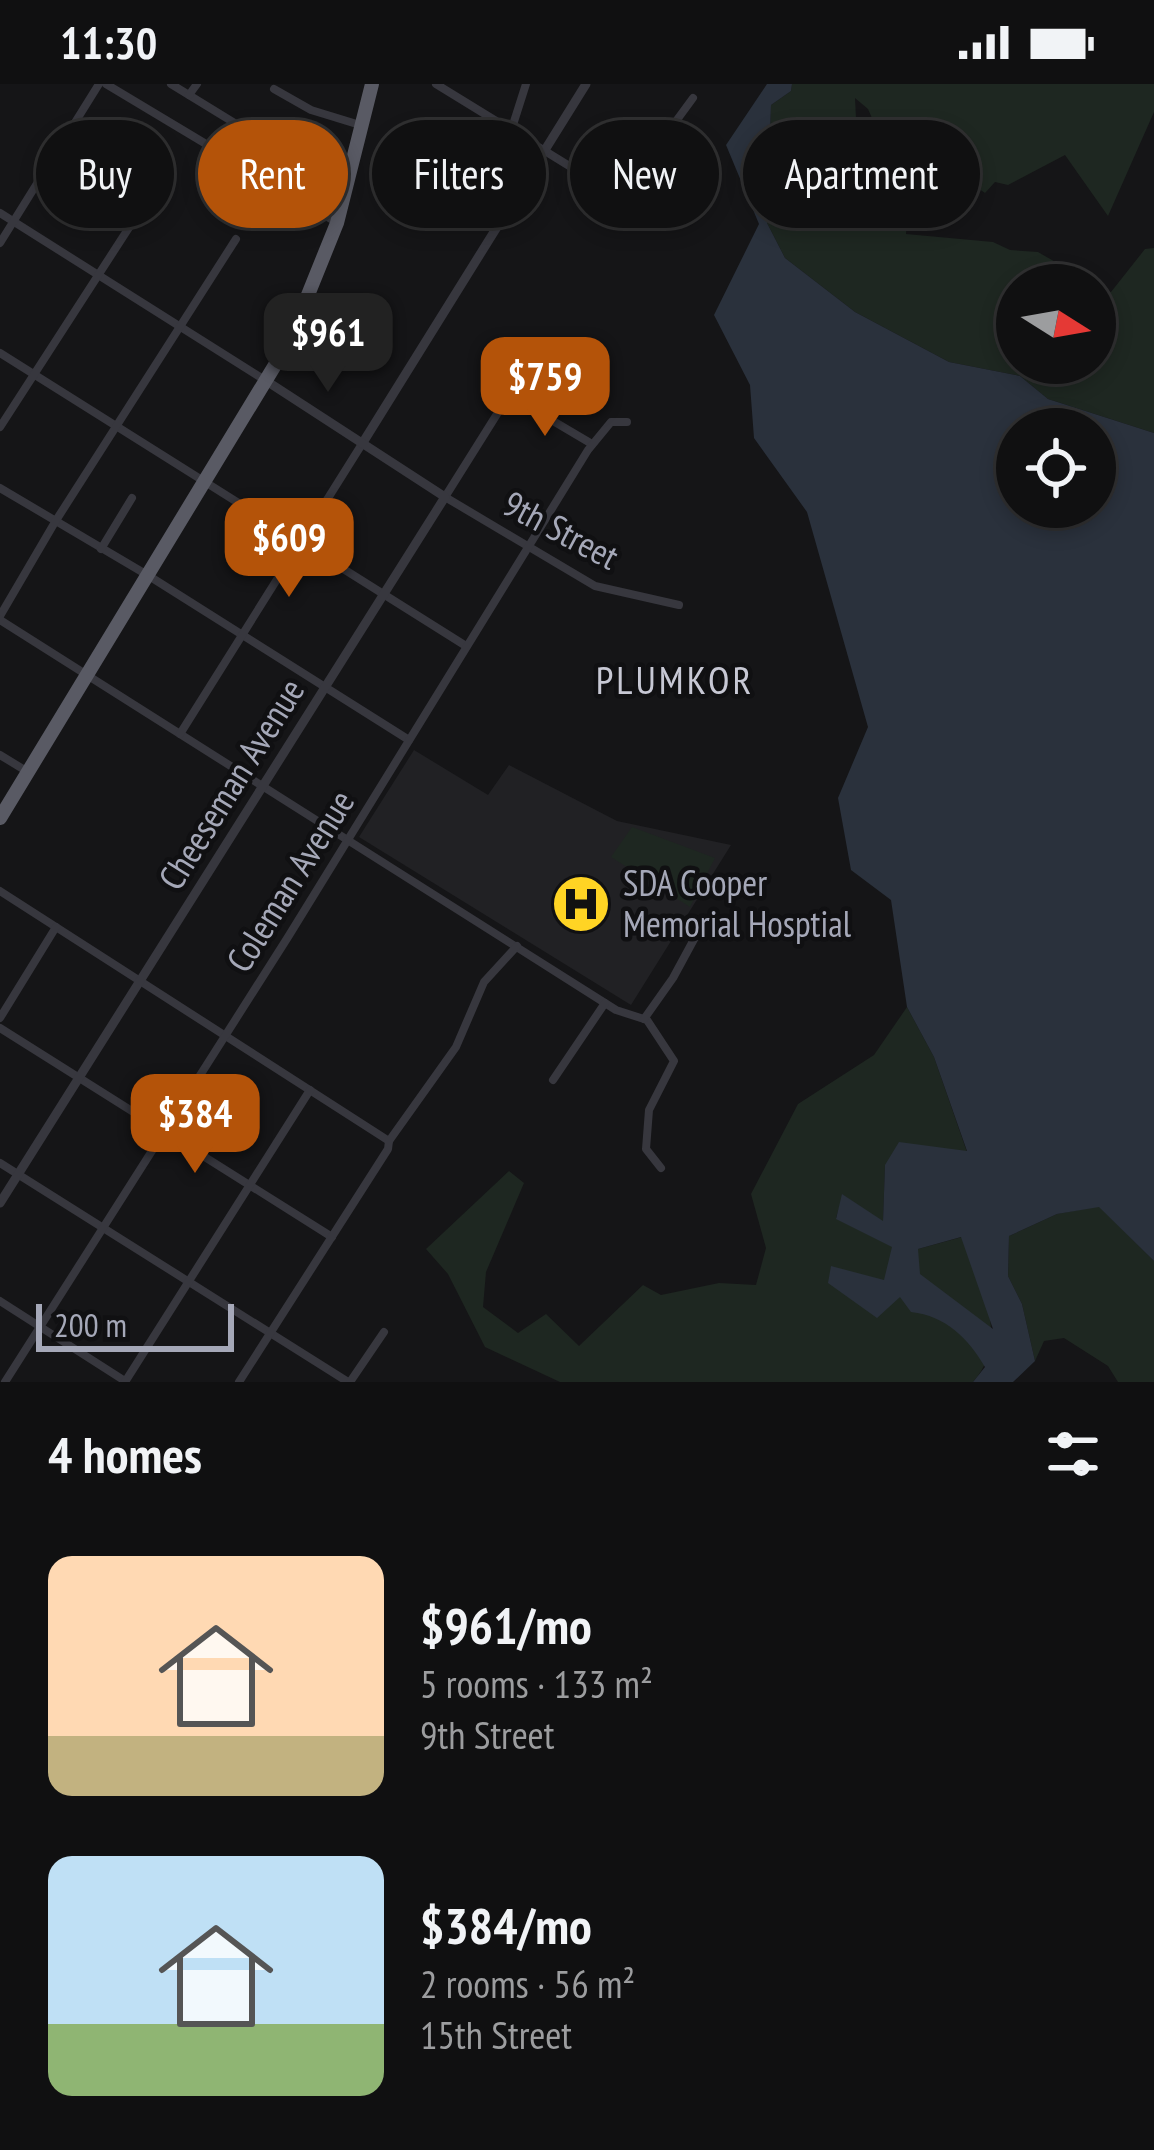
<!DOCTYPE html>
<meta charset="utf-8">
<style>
body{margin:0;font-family:"PT Sans Narrow",sans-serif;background:#1e1e1f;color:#f1f3f6;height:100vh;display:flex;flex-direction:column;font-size:45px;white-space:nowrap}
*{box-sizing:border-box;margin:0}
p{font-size:39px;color:#9c9d9f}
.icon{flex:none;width:66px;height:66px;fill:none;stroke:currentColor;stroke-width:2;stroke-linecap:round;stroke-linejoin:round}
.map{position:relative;height:1298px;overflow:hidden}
.details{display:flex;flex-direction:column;background:#101011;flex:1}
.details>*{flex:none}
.top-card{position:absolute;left:36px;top:36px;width:1083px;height:108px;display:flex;gap:24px}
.needle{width:78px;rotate:101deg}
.controls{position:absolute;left:996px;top:180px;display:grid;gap:24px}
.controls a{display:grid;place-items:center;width:120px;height:120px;border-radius:50%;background:#101011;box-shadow:0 6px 18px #0003,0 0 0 3px #303031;font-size:60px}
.scale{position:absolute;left:36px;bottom:30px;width:198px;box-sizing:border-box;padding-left:12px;border:6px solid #a5a8b8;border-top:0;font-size:33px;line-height:42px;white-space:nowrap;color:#a5a8b8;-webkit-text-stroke:9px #101012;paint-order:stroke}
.price{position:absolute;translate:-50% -102px;padding:0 27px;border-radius:24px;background:#b45309;color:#fff;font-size:39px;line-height:78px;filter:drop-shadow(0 3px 6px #0008)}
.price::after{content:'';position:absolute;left:50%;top:72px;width:36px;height:27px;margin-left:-18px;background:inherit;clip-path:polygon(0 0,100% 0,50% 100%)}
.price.current{background:#222;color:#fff}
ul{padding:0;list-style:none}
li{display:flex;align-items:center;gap:36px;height:300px;padding:0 48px}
li span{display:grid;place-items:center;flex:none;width:336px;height:240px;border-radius:24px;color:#555}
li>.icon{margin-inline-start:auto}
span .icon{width:144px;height:144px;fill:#fffc;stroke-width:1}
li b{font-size:51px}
h2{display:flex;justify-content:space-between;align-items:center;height:144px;padding:0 48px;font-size:51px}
.pill{padding:0 42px;border-radius:54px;background:#101011;box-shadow:0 6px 18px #0003,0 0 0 3px #303031;font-size:42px;line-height:108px}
.pill.current{background:#b45309;color:#fff}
.status{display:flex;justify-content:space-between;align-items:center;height:84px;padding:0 60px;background:#101011;direction:ltr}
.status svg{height:33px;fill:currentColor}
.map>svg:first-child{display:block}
.built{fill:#212124}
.green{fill:#1e2721}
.water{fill:#2a313c;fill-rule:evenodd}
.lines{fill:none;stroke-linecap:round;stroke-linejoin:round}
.minor{stroke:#37373e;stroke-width:8}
.tertiary{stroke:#37373e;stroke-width:9}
.trunk{stroke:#595a64;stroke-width:14}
.labels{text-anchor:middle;stroke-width:9;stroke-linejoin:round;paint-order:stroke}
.street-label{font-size:36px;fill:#a5a8b8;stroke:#101012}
.poi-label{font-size:36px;fill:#a5a8b8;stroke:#101012;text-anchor:start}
.neighbourhood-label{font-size:39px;letter-spacing:3px;fill:#c7c8d4;stroke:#101012}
</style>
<div class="status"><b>11:30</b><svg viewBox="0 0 49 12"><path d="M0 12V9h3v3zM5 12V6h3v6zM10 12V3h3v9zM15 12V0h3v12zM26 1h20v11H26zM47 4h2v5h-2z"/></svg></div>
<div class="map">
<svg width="1154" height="1298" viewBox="0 0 1154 1298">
<rect width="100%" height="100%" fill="#151517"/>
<!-- built -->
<path class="built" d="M414,666L488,711L509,681L617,737L731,761L631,921L359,753Z"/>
<!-- green -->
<g class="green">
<path d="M792,0H1154V28L1108,132L1065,71L1008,101L995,98L985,109L916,61H903L904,52L876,43L868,25L855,14L856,34L847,54L862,64L852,81L867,89L894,76L937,105L907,130L906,150L993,158L1010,166L1038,168L1071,187L1076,201H1017V279H1095V209L1111,208L1145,165L1154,164V349L1048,315L1020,292L949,278L855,228L785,174L767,139L771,21L791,7Z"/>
<path d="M632,743L715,774L690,823L611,773Z"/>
<path d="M907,923L934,973L967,1068L885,1082L883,1138L843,1111L836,1134L918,1165L962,1153C979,1201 1012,1254 973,1298H560L485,1263L448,1190L426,1165L509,1087L524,1099L486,1188L483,1223L518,1249L546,1230L579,1262L643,1201L661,1211L719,1199L756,1201L766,1164L751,1110L798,1020L874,971Z"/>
<path d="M1099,1122L1154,1177V1298H1118L1108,1282L1064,1254L1044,1257L1035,1277L1022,1220L1008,1192L1009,1152L1057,1130Z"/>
</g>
<!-- water -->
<path class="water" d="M767,0H792L791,7L771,21L767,139L785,174L855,228L949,278L1020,292L1048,315L1154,349V1177L1099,1123L1057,1130L1009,1152L1008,1192L1022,1220L1035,1277L1013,1298H973L985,1283C968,1254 946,1232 911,1228L900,1213L877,1234L828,1199L831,1182L884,1196L892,1163L836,1135L842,1110L883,1137L885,1081L899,1058L967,1067L934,973L907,923L891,816L851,786L838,714L868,643L807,428L754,354L750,301L714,231L759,140L726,61ZM1095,345V423H1017V345ZM961,1153L993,1245L920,1190L918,1165Z"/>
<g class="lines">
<!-- minor -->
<g class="minor">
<path d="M106,0L336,138"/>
<path d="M171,0L344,106"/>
<path d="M436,0L605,104L615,109L624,108L665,133"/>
<path d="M274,5L311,26L360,41"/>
<path d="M189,11L197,0"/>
<path d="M511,47L526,0"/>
<path d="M624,108L693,14"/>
<path d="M0,129L268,298"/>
<path d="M0,159L99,0"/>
<path d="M0,269L466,562"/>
<path d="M0,343L141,125"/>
<path d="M592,360L509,311L445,413L595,502L679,521"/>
<path d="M0,404L149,492L409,656"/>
<path d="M101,465L132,414"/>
<path d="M0,532L55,438L236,155"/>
<path d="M0,536L616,926L647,936L674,977L649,1026L646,1065L661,1084"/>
<path d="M180,650L362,360"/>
<path d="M0,671L28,688"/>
<path d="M0,807L389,1057"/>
<path d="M0,934L56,843"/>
<path d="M644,935L673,894L705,835"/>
<path d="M0,944L332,1153"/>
<path d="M553,996L605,919"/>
<path d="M0,1079L348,1298"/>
<path d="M0,1217L125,1297"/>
<path d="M5,1298L288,853L588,366L611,338H627"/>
<path d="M125,1298L310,1006"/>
<path d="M239,1298L388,1065L389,1057L456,963L484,898L517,862"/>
<path d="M350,1298L384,1248"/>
</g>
<!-- tertiary -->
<g class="tertiary">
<path d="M362,360L586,0"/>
<path d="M0,1119L445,413L268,298"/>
</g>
<!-- trunk -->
<path class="trunk" d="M0,734L289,258L337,139L372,0"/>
</g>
<!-- icons -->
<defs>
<symbol id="hospital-disc" viewBox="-11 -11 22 22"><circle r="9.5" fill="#ffd424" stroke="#101012"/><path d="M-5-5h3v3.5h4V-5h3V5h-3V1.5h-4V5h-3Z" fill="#111"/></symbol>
</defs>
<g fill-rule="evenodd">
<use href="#hospital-disc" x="548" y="787" width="66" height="66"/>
</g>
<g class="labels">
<!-- street labels -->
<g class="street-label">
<text transform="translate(561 446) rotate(28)" y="13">9th Street</text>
<text transform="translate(231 700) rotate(-58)" y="13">Cheeseman Avenue</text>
<text transform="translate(290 797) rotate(-58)" y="13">Coleman Avenue</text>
</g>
<!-- poi labels -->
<g class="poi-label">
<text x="623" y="812">SDA Cooper<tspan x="623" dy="41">Memorial Hosptial</tspan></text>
</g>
<!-- neighbourhood labels -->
<g class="neighbourhood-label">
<text x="675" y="610">PLUMKOR</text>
</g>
</g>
</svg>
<div class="controls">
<a><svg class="needle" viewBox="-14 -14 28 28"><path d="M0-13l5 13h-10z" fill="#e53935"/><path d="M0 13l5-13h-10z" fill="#9c9d9f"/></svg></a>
<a><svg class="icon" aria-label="locate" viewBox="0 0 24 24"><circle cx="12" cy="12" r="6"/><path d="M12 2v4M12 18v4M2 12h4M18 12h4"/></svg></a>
</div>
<div class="scale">200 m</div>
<b class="price current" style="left:328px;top:311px">$961</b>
<b class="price" style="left:545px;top:355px">$759</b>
<b class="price" style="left:289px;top:516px">$609</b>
<b class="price" style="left:195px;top:1092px">$384</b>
<div class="top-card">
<a class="pill">Buy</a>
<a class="pill current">Rent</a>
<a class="pill">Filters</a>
<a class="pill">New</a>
<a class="pill">Apartment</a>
</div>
</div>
<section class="details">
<h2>4 homes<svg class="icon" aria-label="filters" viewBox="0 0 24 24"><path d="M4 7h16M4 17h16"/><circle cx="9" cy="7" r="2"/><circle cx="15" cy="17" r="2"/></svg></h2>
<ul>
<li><span style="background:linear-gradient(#ffd9b3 75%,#c2b280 0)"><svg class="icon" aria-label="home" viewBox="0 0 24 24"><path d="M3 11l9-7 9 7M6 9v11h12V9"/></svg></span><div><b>$961/mo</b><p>5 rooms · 133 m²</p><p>9th Street</p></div></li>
<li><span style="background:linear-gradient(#bfe0f5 70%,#8fb573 0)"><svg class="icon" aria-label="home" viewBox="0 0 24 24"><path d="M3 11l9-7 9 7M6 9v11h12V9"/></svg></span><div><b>$384/mo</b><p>2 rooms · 56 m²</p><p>15th Street</p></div></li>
</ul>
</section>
